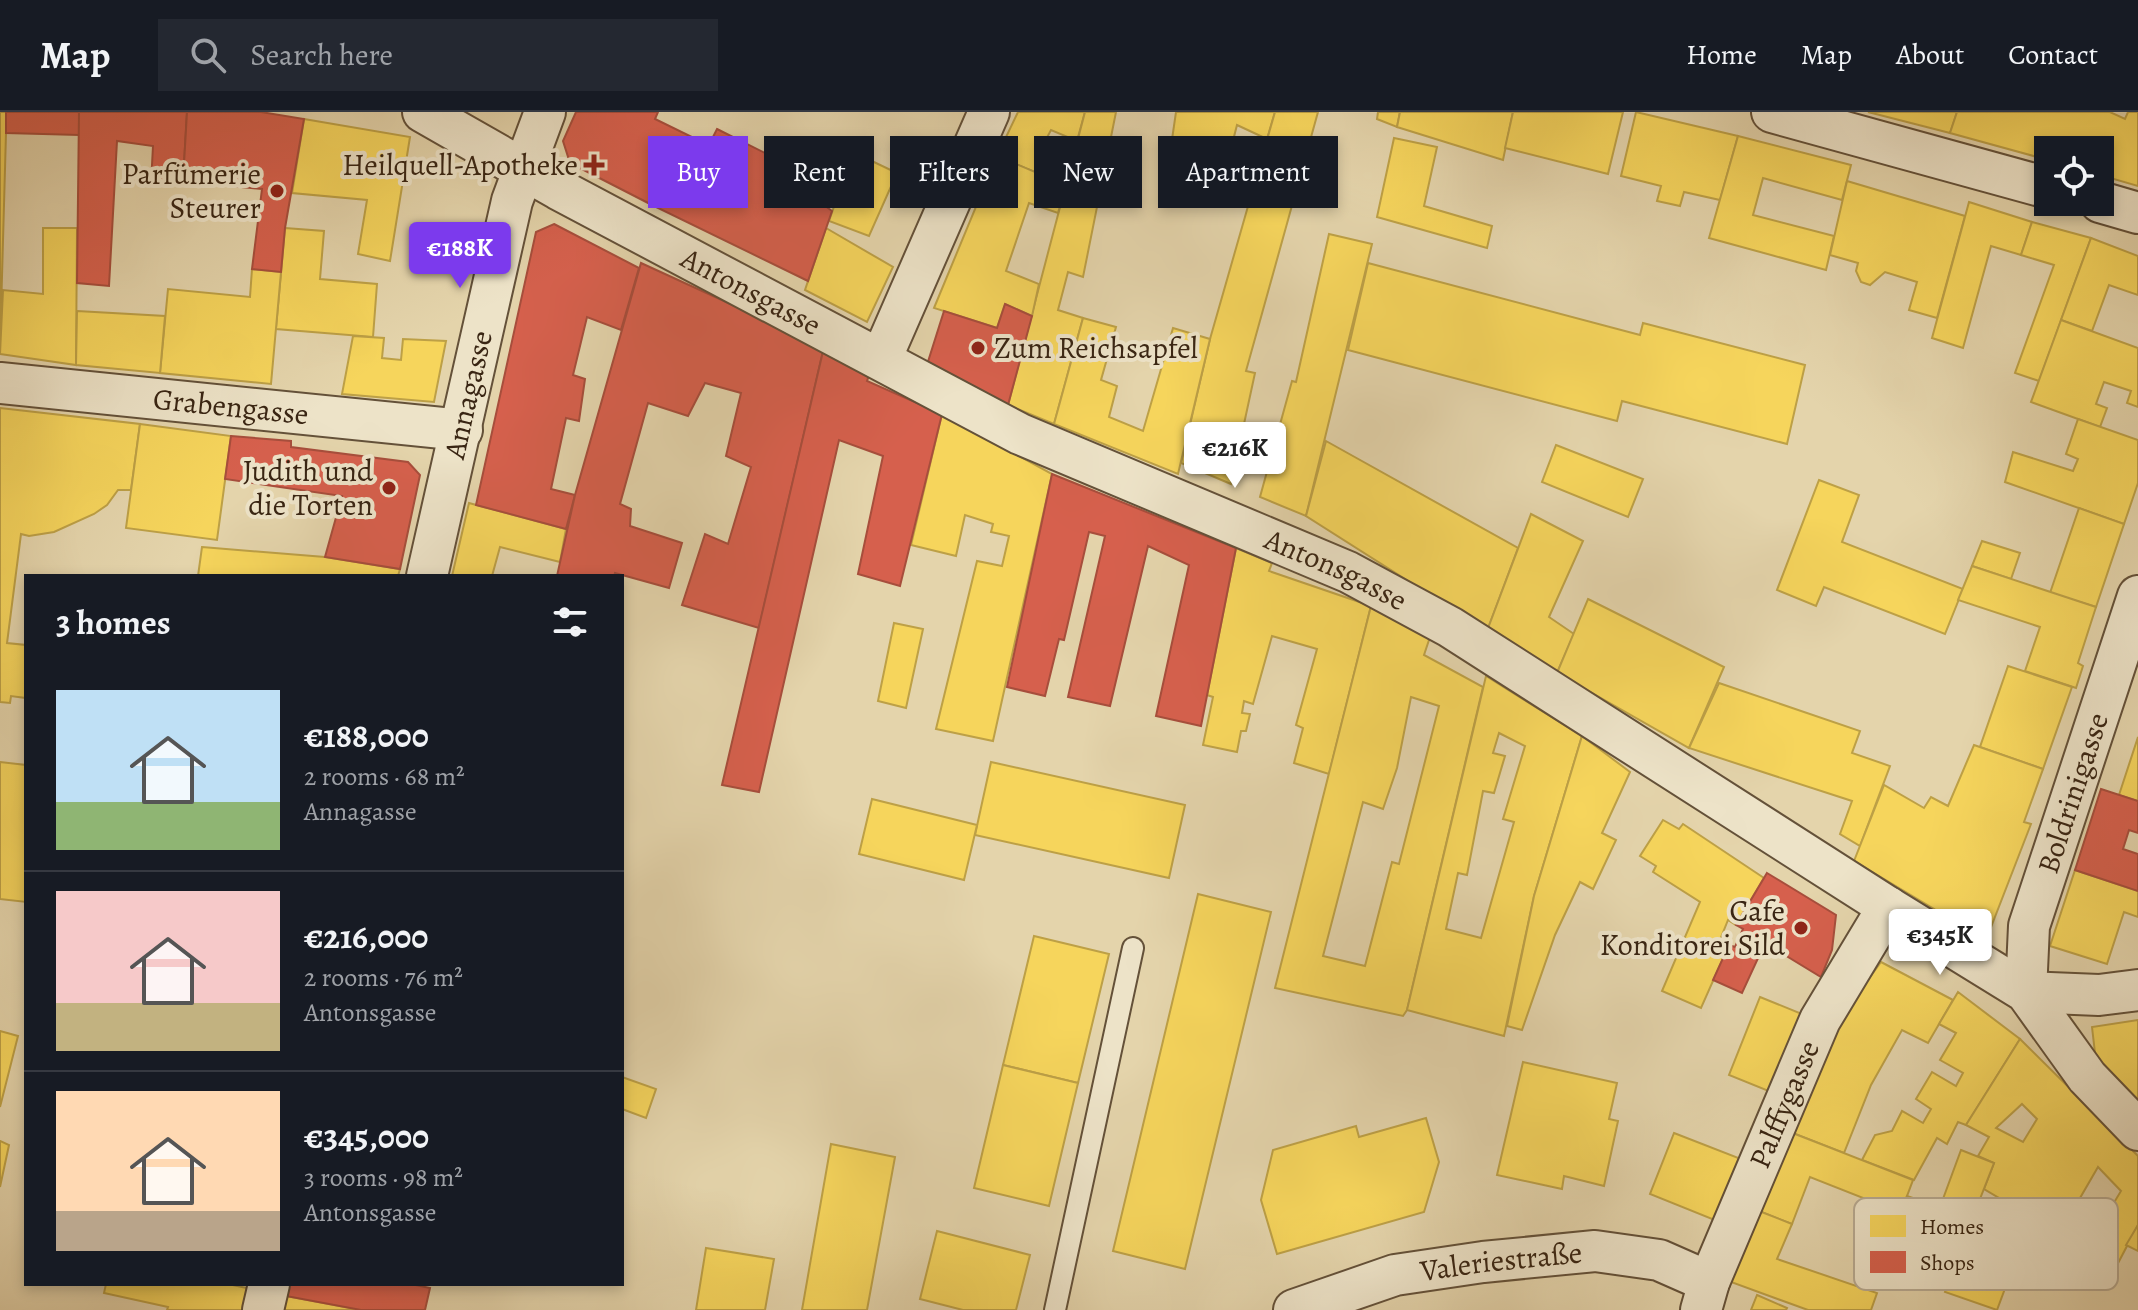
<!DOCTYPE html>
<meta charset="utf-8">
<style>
body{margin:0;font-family:Alegreya,serif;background:#242831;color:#f1f3f6;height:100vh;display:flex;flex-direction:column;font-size:30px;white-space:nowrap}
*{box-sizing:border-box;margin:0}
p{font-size:26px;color:#9ea1a6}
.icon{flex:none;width:44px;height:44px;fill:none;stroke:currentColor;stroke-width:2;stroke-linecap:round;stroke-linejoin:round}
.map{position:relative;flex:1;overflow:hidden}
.panel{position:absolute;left:24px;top:462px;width:600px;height:712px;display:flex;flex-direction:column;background:#171b24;border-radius:0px;box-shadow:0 4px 12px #0003}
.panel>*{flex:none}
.banner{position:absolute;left:648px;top:24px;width:760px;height:72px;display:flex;gap:16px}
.fabs{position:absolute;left:2034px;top:24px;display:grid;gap:16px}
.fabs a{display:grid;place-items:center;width:80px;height:80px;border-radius:0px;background:#171b24;box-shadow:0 4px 12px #0003;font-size:40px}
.price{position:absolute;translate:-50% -68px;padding:0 18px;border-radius:8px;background:#fff;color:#222;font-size:26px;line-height:52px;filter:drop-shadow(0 2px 4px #0008)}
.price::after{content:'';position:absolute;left:50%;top:48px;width:24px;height:18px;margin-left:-12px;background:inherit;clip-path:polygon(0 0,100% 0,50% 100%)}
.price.active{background:#7c3aed;color:#fff}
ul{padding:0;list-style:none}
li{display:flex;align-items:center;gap:24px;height:200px;padding:0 32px}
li+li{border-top:2px solid #363941}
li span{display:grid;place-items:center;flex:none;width:224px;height:160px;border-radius:0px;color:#555}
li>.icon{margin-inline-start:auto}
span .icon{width:96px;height:96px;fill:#fffc;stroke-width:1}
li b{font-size:34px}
h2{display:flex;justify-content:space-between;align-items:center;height:96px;padding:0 32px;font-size:34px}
.chip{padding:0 28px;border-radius:0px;background:#171b24;box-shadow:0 4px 12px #0003;font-size:28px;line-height:72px}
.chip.active{background:#7c3aed;color:#fff}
header{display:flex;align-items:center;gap:48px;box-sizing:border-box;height:112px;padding:0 40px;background:#171b24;border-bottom:2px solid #363941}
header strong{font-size:38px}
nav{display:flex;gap:44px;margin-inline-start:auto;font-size:28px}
.search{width:560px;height:72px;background:#242831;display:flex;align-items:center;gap:20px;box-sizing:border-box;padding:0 28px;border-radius:0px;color:#9ea1a6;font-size:30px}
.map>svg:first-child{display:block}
.homes{fill:#f6d55c;stroke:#bda046;stroke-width:2;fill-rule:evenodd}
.shops{fill:#d6604d;stroke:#a74e3c;stroke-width:2}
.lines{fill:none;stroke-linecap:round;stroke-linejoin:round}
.lane-casing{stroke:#645139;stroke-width:24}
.street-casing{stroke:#645139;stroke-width:44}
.lane{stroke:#ede3c8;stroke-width:20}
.street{stroke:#ede3c8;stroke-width:40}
.poi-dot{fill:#8f2418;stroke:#ede3c8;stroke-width:3}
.labels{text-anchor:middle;stroke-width:8;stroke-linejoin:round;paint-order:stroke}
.poi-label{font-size:30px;fill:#392513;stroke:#ede3c8;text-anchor:end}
.street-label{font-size:30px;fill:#392513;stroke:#ede3c8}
.key{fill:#ede3c8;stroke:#b7aa92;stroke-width:2}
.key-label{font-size:22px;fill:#392513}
</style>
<header>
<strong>Map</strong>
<div class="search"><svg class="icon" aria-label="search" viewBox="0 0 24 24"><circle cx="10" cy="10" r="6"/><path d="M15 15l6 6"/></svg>Search here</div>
<nav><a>Home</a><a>Map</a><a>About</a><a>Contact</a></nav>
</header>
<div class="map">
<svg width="2138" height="1198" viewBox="0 0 2138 1198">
<rect width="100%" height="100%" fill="#e4d4ab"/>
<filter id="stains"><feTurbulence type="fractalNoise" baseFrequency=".0025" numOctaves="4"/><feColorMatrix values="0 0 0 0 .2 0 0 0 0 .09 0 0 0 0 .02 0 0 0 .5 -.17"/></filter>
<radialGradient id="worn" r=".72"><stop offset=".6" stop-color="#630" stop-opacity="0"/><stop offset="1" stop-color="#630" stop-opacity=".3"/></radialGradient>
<!-- homes -->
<g class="homes">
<path d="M0,0H6V21L0,236Z"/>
<path d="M1018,0H1085L1077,29L1051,18L1043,33L1073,46L1066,73L997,44Z"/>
<path d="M1085,0H1116L1083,165L1068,160L1058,198L1083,206L1054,312L1008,293Z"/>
<path d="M1176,0H1275L1267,27L1237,13L1225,60L1169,48Z"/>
<path d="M1275,0H1318L1246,259L1255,261L1231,372L1181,351L1210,227Z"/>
<path d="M1378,0H1400L1397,15L1377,7Z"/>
<path d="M1400,0H1513L1503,48L1397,15Z"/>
<path d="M1513,0H1623L1608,62L1505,36Z"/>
<path d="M1636,0L1738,24L1720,88L1684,80L1680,94L1657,89L1661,74L1621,64Z"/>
<path d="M1868,0H1957L1950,21Z"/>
<path d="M1957,0H2110L2125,7L2128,0H2138V74L2100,63V38H2048V48L1950,21Z"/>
<path d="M304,7L410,25L390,149L358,142L367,88L292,81Z"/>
<path d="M1738,24L1851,53L1842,88L1763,66L1753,103L1834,124L1826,158L1709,126Z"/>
<path d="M1394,26L1437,35L1424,94L1492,114L1487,136L1377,105Z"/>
<path d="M853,40L897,61L869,124L829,109Z"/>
<path d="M997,44L1066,73L1058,101L1029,91L1006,159L1039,172L1032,204L1005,192L997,216L934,196Z"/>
<path d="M1847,69L1965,104L1937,206L1909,198L1917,170L1885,160L1870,173L1861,170L1856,159L1858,151L1830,143Z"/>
<path d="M1969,90L2032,110L2021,143L1991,134L1963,236L1932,226Z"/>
<path d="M2032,110L2091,126L2039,269L2015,261L2054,153L2021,143Z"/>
<path d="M43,116H77L76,253L0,242L3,178L43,182Z"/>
<path d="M285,116L324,119L320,167L377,172L373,225L276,217Z"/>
<path d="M826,116L893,155L867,210L805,178Z"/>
<path d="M1329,122L1372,132L1306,404L1260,385L1292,269L1296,270Z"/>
<path d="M2091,126L2138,144V183L2109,173L2092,219L2061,208Z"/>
<path d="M1368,151L1640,223L1643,211L1805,253L1787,332L1622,289L1617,309L1348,238Z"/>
<path d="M252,157L281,160L271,272L160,261L168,177L250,185Z"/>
<path d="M77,199L165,204L160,261L76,253Z"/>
<path d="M1083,206L1116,215L1101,268L1117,274L1109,305L1143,319L1173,216L1210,227L1178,362L1054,312Z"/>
<path d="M2061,208L2138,236V295L2127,291L2131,279L2104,270L2096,292L2107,296L2100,315L2031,290Z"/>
<path d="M353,224L384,226L382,246L401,248L403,227L446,229L434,290L342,282Z"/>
<path d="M0,296L140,312L131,378H118L107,393L94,402L54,420L29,424L21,422L7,531L26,533V586L11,584L10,591L0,590Z"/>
<path d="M942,302L1052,362L993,629L936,617L977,449L1002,454L1009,424L991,420L993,412L965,403L956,444L911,433Z"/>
<path d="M2078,307L2138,328V371L2124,412L2005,370L2013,340L2073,359L2078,347L2066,342Z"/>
<path d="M140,312L231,324L217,428L126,416Z"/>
<path d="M1326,329L1518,436L1487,519L1306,404Z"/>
<path d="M1556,333L1643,367L1628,405L1542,370Z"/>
<path d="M1819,368L1859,383L1842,430L1963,477L1945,522L1824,475L1816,494L1777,478Z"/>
<path d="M469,391L566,417L560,450L500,435L492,464H452Z"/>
<path d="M2079,396L2124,412L2096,495L2050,481Z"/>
<path d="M1531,402L1583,429L1549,505L1574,522L1557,561L1487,519Z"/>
<path d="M1982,429L2020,441L2011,467L1972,454Z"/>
<path d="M202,435L325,445L400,457L398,464H198Z"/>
<path d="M1236,436L1272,451L1269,459L1371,494L1329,662L1294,651L1303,616L1296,613L1317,537L1272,524L1253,592L1244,589L1242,601L1250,602L1246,619H1241L1237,640L1203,633L1213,585L1207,583Z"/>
<path d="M1972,454L2096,495L2078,551L2083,554L2076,576L2025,559L2040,515L1958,488Z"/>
<path d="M1588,487L1724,555L1689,636L1557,561Z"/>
<path d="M1371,494L1430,525L1424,543L1483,575L1407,898L1403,904L1275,876ZM1411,585L1439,594L1399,752L1392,750L1365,854L1323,844L1363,690L1383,697L1397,656Z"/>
<path d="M894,511L923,517L906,596L878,589Z"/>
<path d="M2008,554L2072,575L2043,657L1980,635Z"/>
<path d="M1486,564L1582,624L1534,784L1504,924L1407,898ZM1499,621L1525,634L1503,707L1514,710L1481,826L1446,817L1458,761L1467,763L1483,679L1494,681L1505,644L1493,641Z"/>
<path d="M1719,571L1860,619L1852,641L1890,654L1860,734L1840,722L1852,689L1689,636Z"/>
<path d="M1582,624L1630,660L1602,721L1616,728L1593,777L1580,770L1555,823L1522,918L1507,914L1534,784Z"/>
<path d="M2138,625V689L2119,683Z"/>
<path d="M1974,633L2043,657L2024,710L2031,712L1986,828L1854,749L1884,673L1924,696L1931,685L1948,694Z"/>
<path d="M0,650L26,653V790L0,787Z"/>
<path d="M991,650L1185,693L1169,766L975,723Z"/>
<path d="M872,687L977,713L964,768L859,742Z"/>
<path d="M1663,708L1679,717L1683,712L1764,766L1736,813L1728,808L1720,828L1729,833L1701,896L1662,879L1700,790L1653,760L1656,754L1640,744Z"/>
<path d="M2075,758L2138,779V805L2124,800L2107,852L2050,834Z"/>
<path d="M1198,782L1271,800L1185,1157L1113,1139Z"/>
<path d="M1034,824L1109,842L1078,971L1003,953Z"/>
<path d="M1881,850L1953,888L1928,931L1902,918L1871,973L1844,1041L1790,1020L1844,901Z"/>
<path d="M1958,880L2020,927L1966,1013L1958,1010L1947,1032L1937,1026L1914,1068L1862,1048L1875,1023L1892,1019L1902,999L1923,1011L1931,997L1916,987L1932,960L1956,974L1963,961L1940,948L1956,921L1939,912Z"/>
<path d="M1760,885L1802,902L1771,980L1729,963Z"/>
<path d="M2138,908V997L2097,958L2092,915Z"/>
<path d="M0,919L18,924L0,995Z"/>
<path d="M2020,927L2138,1044V1113L2116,1155L1984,1077L1994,1051L1978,1044L1989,1025L1966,1013ZM2022,992L2037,1007L2023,1030L1996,1016ZM2098,1055L2121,1079L2103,1109L2076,1093Z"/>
<path d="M1523,950L1617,971L1609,1007L1618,1009L1604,1074L1564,1064L1562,1077L1497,1063Z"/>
<path d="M1003,953L1078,971L1049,1094L974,1076Z"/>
<path d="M622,965L656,977L646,1006L622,997Z"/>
<path d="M1426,1006L1439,1050L1424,1100L1277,1142L1261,1088L1273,1038L1356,1014L1359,1025Z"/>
<path d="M1790,1020L1913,1068L1898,1108L1873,1099L1876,1091L1810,1065L1792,1112L1759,1099Z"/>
<path d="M1674,1021L1741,1047L1717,1109L1650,1082Z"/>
<path d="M0,1029L9,1033L0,1075Z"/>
<path d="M831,1032L895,1045L867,1198H802Z"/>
<path d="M1961,1038L1994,1051L1960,1138L1896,1114L1907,1084L1940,1095Z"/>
<path d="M1759,1099L1792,1112L1777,1147L1877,1181L1871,1198H1808L1731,1170Z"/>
<path d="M2138,1113V1139L2126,1133Z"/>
<path d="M937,1119L1030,1143L1016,1198H963L920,1187Z"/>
<path d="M1968,1120L2019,1139L1997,1198L1945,1180Z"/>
<path d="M706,1136L774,1147L765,1198H696Z"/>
<path d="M106,1172H228L256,1178L252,1198H167L168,1195L104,1181Z"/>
<path d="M1757,1183L1787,1196L1786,1198H1751Z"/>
<path d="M286,1184L361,1198H283Z"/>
</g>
<!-- shops -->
<g class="shops">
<path d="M6,0H79V23L6,21Z"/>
<path d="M79,0H187L183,69L151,72L153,34L117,29L109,174L77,171Z"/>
<path d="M187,0H261L304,7L285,116L281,160L252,157L262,77L183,69Z"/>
<path d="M576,0H658L655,7L702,30L684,63L669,59L654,94L570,51L563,29Z"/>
<path d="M717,17L819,68L812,80L827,88L824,93L832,99L808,169L654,94L669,59L684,63L702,30L709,33Z"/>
<path d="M554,112L639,156L621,218L587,205L573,263L585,267L579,309L566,306L551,377L575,383L566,417L476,393L536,120Z"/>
<path d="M641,151L824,235L759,516L682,493L705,422L728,432L751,355L726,344L741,281L705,271L688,304L648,291L620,392L631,397L630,414L682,431L669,476L615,461L614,464H557L575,383Z"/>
<path d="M1005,192L1032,204L1008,293L926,256L944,199L997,216Z"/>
<path d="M824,235L872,255L867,269L942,302L900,474L858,462L883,344L839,328L759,680L722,673Z"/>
<path d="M231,324L291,329V335L408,350L420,363L400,457L325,445L342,384L225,367Z"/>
<path d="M1052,362L1236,436L1201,614L1156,604L1189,453L1148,434L1110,594L1068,585L1105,424L1089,420L1064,528L1059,527L1045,584L1007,575Z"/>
<path d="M2101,677L2138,689V721L2129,718L2123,737L2138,742V779L2075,758Z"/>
<path d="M1767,761L1836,803L1832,838L1821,865L1765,831L1742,881L1713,868L1729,833L1735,835L1743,817L1736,813Z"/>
<path d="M288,1172H411L430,1176L425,1198H361L286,1184Z"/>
</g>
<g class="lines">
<defs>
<path id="lane" d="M1055,1198L1133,836"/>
<g id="street">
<path id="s1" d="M423,0L558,77L1020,322L1348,460L1450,515L1888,795L2026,880L2087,965L2138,1018"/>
<path d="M1772,0L2048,76"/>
<path d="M2100,90L2138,101"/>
<path d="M881,247L989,0"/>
<path id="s2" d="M0,271L462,318"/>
<path id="s3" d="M427,464L512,89L545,0"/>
<path id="s4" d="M2026,880L2029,814L2138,484"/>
<path d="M2026,880L2099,883L2138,878"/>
<path d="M263,1198L269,1172"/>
<path id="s5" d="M1294,1198L1395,1163L1483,1150L1595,1139L1659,1148L1709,1170"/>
<path id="s6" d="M1701,1198L1709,1170L1820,908L1888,795"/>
</g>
</defs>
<!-- lane casing -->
<use href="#lane" class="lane-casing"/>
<!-- street casing -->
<use href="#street" class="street-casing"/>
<!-- lane -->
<use href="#lane" class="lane"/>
<!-- street -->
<use href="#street" class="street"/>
</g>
<!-- markers -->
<g class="poi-dot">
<path d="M590 41h8v8h8v8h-8v8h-8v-8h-8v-8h8z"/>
<circle cx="277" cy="79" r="8"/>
<circle cx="978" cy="236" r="8"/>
<circle cx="389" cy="376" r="8"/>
<circle cx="1801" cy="816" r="8"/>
</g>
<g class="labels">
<!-- poi labels -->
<g class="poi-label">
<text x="578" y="63">Heilquell-Apotheke</text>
<text x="261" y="72">Parfümerie<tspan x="261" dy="34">Steurer</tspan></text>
<text x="994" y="246" text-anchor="start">Zum Reichsapfel</text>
<text x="373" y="369">Judith und<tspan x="373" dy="34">die Torten</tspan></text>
<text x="1785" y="809">Cafe<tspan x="1785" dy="34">Konditorei Sild</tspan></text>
</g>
<!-- street labels -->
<g class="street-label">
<text dy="10" stroke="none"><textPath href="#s1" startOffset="374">Antonsgasse</textPath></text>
<text dy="10" stroke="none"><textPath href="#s3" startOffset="186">Annagasse</textPath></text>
<text dy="10" stroke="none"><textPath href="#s2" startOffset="232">Grabengasse</textPath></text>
<text dy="10" stroke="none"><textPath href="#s1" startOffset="1022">Antonsgasse</textPath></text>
<text dy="10" stroke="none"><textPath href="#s4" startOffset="206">Boldrinigasse</textPath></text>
<text dy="10" stroke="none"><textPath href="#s6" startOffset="222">Palffygasse</textPath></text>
<text dy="10" stroke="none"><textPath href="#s5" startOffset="214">Valeriestraße</textPath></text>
</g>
</g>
<!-- legend -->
<rect x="1854" y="1086" width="264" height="92" rx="12" class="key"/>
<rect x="1870" y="1103" width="36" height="22" fill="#f6d55c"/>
<rect x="1870" y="1139" width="36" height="22" fill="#d6604d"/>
<g class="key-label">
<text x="1920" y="1122">Homes</text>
<text x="1920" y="1158">Shops</text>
</g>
<rect width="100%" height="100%" filter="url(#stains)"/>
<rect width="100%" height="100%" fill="url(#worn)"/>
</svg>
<div class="fabs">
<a><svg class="icon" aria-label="locate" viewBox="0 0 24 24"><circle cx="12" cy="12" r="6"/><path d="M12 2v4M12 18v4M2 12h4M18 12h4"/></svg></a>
</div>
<b class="price active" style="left:460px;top:178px">€188K</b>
<b class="price" style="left:1235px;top:378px">€216K</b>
<b class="price" style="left:1940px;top:865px">€345K</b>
<div class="banner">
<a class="chip active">Buy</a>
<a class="chip">Rent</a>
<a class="chip">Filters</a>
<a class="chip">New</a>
<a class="chip">Apartment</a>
</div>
<section class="panel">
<h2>3 homes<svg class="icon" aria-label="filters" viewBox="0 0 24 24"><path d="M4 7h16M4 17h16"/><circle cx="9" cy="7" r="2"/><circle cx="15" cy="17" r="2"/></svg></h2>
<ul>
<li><span style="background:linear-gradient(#bfe0f5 70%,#8fb573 0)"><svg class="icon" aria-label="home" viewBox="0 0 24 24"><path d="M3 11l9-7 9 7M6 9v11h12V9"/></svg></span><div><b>€188,000</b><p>2 rooms · 68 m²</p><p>Annagasse</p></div></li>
<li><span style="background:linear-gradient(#f6c9c9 70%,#c2b280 0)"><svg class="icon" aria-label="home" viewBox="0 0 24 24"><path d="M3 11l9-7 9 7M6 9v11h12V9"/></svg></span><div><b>€216,000</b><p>2 rooms · 76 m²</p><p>Antonsgasse</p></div></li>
<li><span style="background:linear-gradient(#ffd9b3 75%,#b9a48a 0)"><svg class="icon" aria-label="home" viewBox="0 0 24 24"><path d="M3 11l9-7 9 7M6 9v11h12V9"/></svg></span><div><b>€345,000</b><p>3 rooms · 98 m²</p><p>Antonsgasse</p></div></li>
</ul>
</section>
</div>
